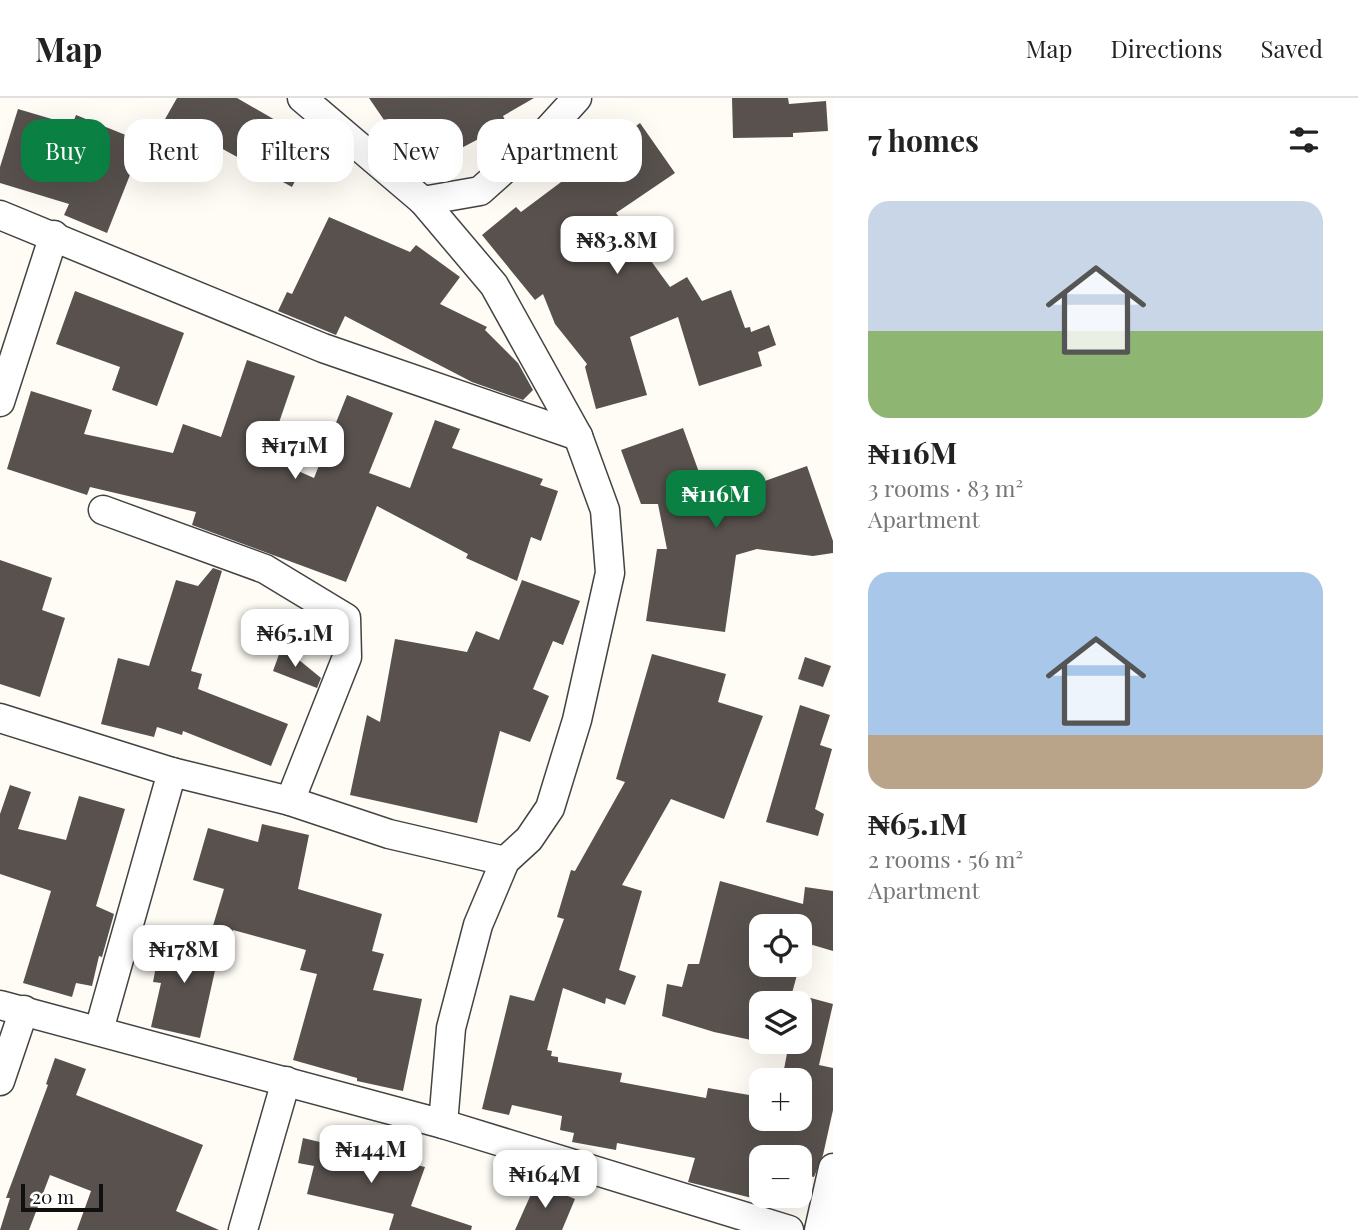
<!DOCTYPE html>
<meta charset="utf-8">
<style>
body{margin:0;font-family:"Playfair Display",serif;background:#f6f6f6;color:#222;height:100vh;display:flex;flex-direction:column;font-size:26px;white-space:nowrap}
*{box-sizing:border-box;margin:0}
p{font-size:23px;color:#767676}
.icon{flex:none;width:38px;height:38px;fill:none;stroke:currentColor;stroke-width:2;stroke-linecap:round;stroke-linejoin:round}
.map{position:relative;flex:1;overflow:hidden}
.panel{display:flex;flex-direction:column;background:#fff;width:525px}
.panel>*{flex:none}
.top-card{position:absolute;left:21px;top:21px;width:665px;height:63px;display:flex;gap:14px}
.tools{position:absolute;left:749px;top:816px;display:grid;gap:14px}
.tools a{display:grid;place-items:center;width:63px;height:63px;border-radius:14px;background:#fff;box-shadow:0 7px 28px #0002;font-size:35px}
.scale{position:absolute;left:21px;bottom:18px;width:82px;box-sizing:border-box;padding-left:7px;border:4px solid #101010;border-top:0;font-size:19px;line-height:24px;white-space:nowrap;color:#101010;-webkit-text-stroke:5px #fff;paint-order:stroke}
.price{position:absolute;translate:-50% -60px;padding:0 16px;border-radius:14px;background:#fff;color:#222;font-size:23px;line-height:46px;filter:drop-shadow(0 2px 4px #0008)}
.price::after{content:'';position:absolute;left:50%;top:42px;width:21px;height:16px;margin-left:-10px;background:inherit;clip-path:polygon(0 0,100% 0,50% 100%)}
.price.selected{background:#0b8043;color:#fff}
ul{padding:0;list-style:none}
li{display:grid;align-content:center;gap:14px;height:371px;padding:0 35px}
li span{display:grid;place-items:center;height:217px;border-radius:21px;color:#555}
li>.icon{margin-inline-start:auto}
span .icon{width:126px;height:126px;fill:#fffc;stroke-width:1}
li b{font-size:30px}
h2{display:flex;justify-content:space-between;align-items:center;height:84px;padding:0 35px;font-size:30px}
.pill{padding:0 24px;border-radius:21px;background:#fff;box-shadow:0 7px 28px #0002;font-size:24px;line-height:63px}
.pill.selected{background:#0b8043;color:#fff}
header{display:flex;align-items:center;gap:42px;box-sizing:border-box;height:98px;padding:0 35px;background:#fff;border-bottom:2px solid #e0e0e0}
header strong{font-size:33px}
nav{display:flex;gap:38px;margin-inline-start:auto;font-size:24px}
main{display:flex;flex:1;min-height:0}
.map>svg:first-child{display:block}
.building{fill:#58514e;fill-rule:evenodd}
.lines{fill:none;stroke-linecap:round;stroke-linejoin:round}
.minor-casing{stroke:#434343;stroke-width:31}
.minor{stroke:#fff;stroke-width:28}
</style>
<header>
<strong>Map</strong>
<nav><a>Map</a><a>Directions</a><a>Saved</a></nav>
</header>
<main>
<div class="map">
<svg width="833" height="1132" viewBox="0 0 833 1132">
<rect width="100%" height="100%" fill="#fefcf5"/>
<!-- building -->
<g class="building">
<path d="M177,0H237L296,34L285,54L305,63L292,89L219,49L205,74L152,44Z"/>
<path d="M369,0H534L503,18L507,26L450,56L419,78L388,51L380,39L377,28L384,22Z"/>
<path d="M732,0H788L789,6L826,3L828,33L793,35V39L733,40Z"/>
<path d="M18,11L72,27L76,17L143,44L107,135L64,117L69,106L0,85V69Z"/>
<path d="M640,25L675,75L616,115L670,189L687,179L702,203L731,192L745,230L750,229L751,234L769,227L776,247L758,254L762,268L699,288L678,219L630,239L647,297L596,311L585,269L587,266L555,226L543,196L535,202L482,137L516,109L521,114Z"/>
<path d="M329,119L410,154L416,147L460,179L440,206L487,229L485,232L518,265L533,292L523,302L472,284L345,218L336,237L278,213L287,194L292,196Z"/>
<path d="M75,193L184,235L157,308L112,292L120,269L56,246Z"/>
<path d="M247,262L295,278L273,342L262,357L314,380L347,297L393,315L369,375L410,390L435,322L460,331L452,350L543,381L540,387L558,393L541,443L531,439L517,483L466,460L468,456L377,408L346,484L192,427L196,414L90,389L87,397L7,371L31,293L92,312L84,336L173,355L183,326L221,339Z"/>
<path d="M683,330L709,402L762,393L759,385L807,368L833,443V455L813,458L757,451L736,457L725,534L646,523L657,451H667L658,406H641L621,352Z"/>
<path d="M0,462L52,480L42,512L65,520L40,599L0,586Z"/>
<path d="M213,470L222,473L191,573L202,576L198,591L288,626L271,668L183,633L182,637L157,629L154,639L101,626L118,560L149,568L176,482L198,488Z"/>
<path d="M522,482L580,503L563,547L553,543L533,591L549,598L530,644L500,633L477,725L350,697L367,617L380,624L395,541L467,554L476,533L499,542Z"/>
<path d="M282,548L321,580L317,590L273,573Z"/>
<path d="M652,556L726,576L718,604L763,618L724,721L671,701L622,787L642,793L619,872L636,878L625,907L606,900L605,906L563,890L547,952L552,953L551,958L558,959V964L622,975L620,984L706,1000L708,990L761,999V1020H800V982H782L788,950L714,934L662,918L667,886L682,889L688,866H699L720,783L803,806L805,789L833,793V853L806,845L800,866V828H761V866H800L792,895L833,906L819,967L833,970V1012L823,1057L814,1079L800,1076V1059H761L752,1100L688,1084L695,1060L617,1045L616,1052L572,1044L574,1035L560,1032L562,1018L512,1007L509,1017L482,1011L510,897L534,903L564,821L557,819L571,772L575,773L625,684L616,681ZM761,905H800V943H761Z"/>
<path d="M805,559L831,568L823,589L798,581Z"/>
<path d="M800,607L830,617L820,647L832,651L815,711L824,716L818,738L766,724Z"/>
<path d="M10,687L31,694L18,731L66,742L79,698L125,711L96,808L114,816L102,859L99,858L92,888L76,885L72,899L23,885L51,793L0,776V716Z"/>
<path d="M262,726L309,737L298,791L382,816L372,853L384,856L373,892L422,901L403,993L357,983V980L293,962L317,876L300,872L306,852L233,832L231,837L212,831L224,791L193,782L208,730L258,744Z"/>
<path d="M162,837L220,850L200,940L151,929L161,885L153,884Z"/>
<path d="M55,960L86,971L76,997L203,1047L176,1113L219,1132H77L91,1093L50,1077L29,1132H0L10,1100H6L48,987L46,986Z"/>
<path d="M303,1040L425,1069L411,1108L472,1128L471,1132H389L394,1116L307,1096L314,1068L298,1065Z"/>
<path d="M536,1085L575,1101L562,1132H515Z"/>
</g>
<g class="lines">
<defs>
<g id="minor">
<path d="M302,0L423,103L494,187L578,338L605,412L610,475L577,622L550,710L529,741L505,763L478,827L451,930L443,1026"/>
<path d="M423,103L480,93L547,33L577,0"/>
<path d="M0,117L323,250L578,338"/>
<path d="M0,304L54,137"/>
<path d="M103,412L265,471L346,520L347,559L290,703"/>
<path d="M0,620L172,674L290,703L389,736L505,763"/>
<path d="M0,907L443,1026L789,1132"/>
<path d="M99,932L172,674"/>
<path d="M0,983L24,912"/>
<path d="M243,1132L286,983"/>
<path d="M819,1132L833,1070"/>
</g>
</defs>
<!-- minor casing -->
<use href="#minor" class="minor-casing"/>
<!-- minor -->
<use href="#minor" class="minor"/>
</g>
</svg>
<div class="tools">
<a><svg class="icon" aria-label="locate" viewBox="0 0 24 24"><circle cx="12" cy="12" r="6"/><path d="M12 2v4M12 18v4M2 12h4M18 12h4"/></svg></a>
<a><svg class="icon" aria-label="layers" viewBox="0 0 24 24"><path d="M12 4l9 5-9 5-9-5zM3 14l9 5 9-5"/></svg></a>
<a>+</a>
<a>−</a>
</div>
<div class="scale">20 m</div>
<b class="price" style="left:617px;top:178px">₦83.8M</b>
<b class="price" style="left:295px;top:383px">₦171M</b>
<b class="price selected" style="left:716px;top:432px">₦116M</b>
<b class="price" style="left:295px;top:571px">₦65.1M</b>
<b class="price" style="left:184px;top:887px">₦178M</b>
<b class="price" style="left:371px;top:1087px">₦144M</b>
<b class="price" style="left:545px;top:1112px">₦164M</b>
<div class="top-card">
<a class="pill selected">Buy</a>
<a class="pill">Rent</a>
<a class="pill">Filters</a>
<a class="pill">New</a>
<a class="pill">Apartment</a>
</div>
</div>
<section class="panel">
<h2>7 homes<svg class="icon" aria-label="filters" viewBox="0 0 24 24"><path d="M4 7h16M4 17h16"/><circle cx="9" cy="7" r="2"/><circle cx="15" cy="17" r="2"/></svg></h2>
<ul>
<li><span style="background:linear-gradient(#c9d6e8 60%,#8fb573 0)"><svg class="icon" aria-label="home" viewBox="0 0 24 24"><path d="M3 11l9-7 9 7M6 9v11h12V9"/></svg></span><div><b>₦116M</b><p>3 rooms · 83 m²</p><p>Apartment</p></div></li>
<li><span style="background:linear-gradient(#a9c7e8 75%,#b9a48a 0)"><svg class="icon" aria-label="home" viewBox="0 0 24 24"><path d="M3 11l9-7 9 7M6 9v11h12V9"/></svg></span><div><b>₦65.1M</b><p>2 rooms · 56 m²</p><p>Apartment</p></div></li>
</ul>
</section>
</main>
